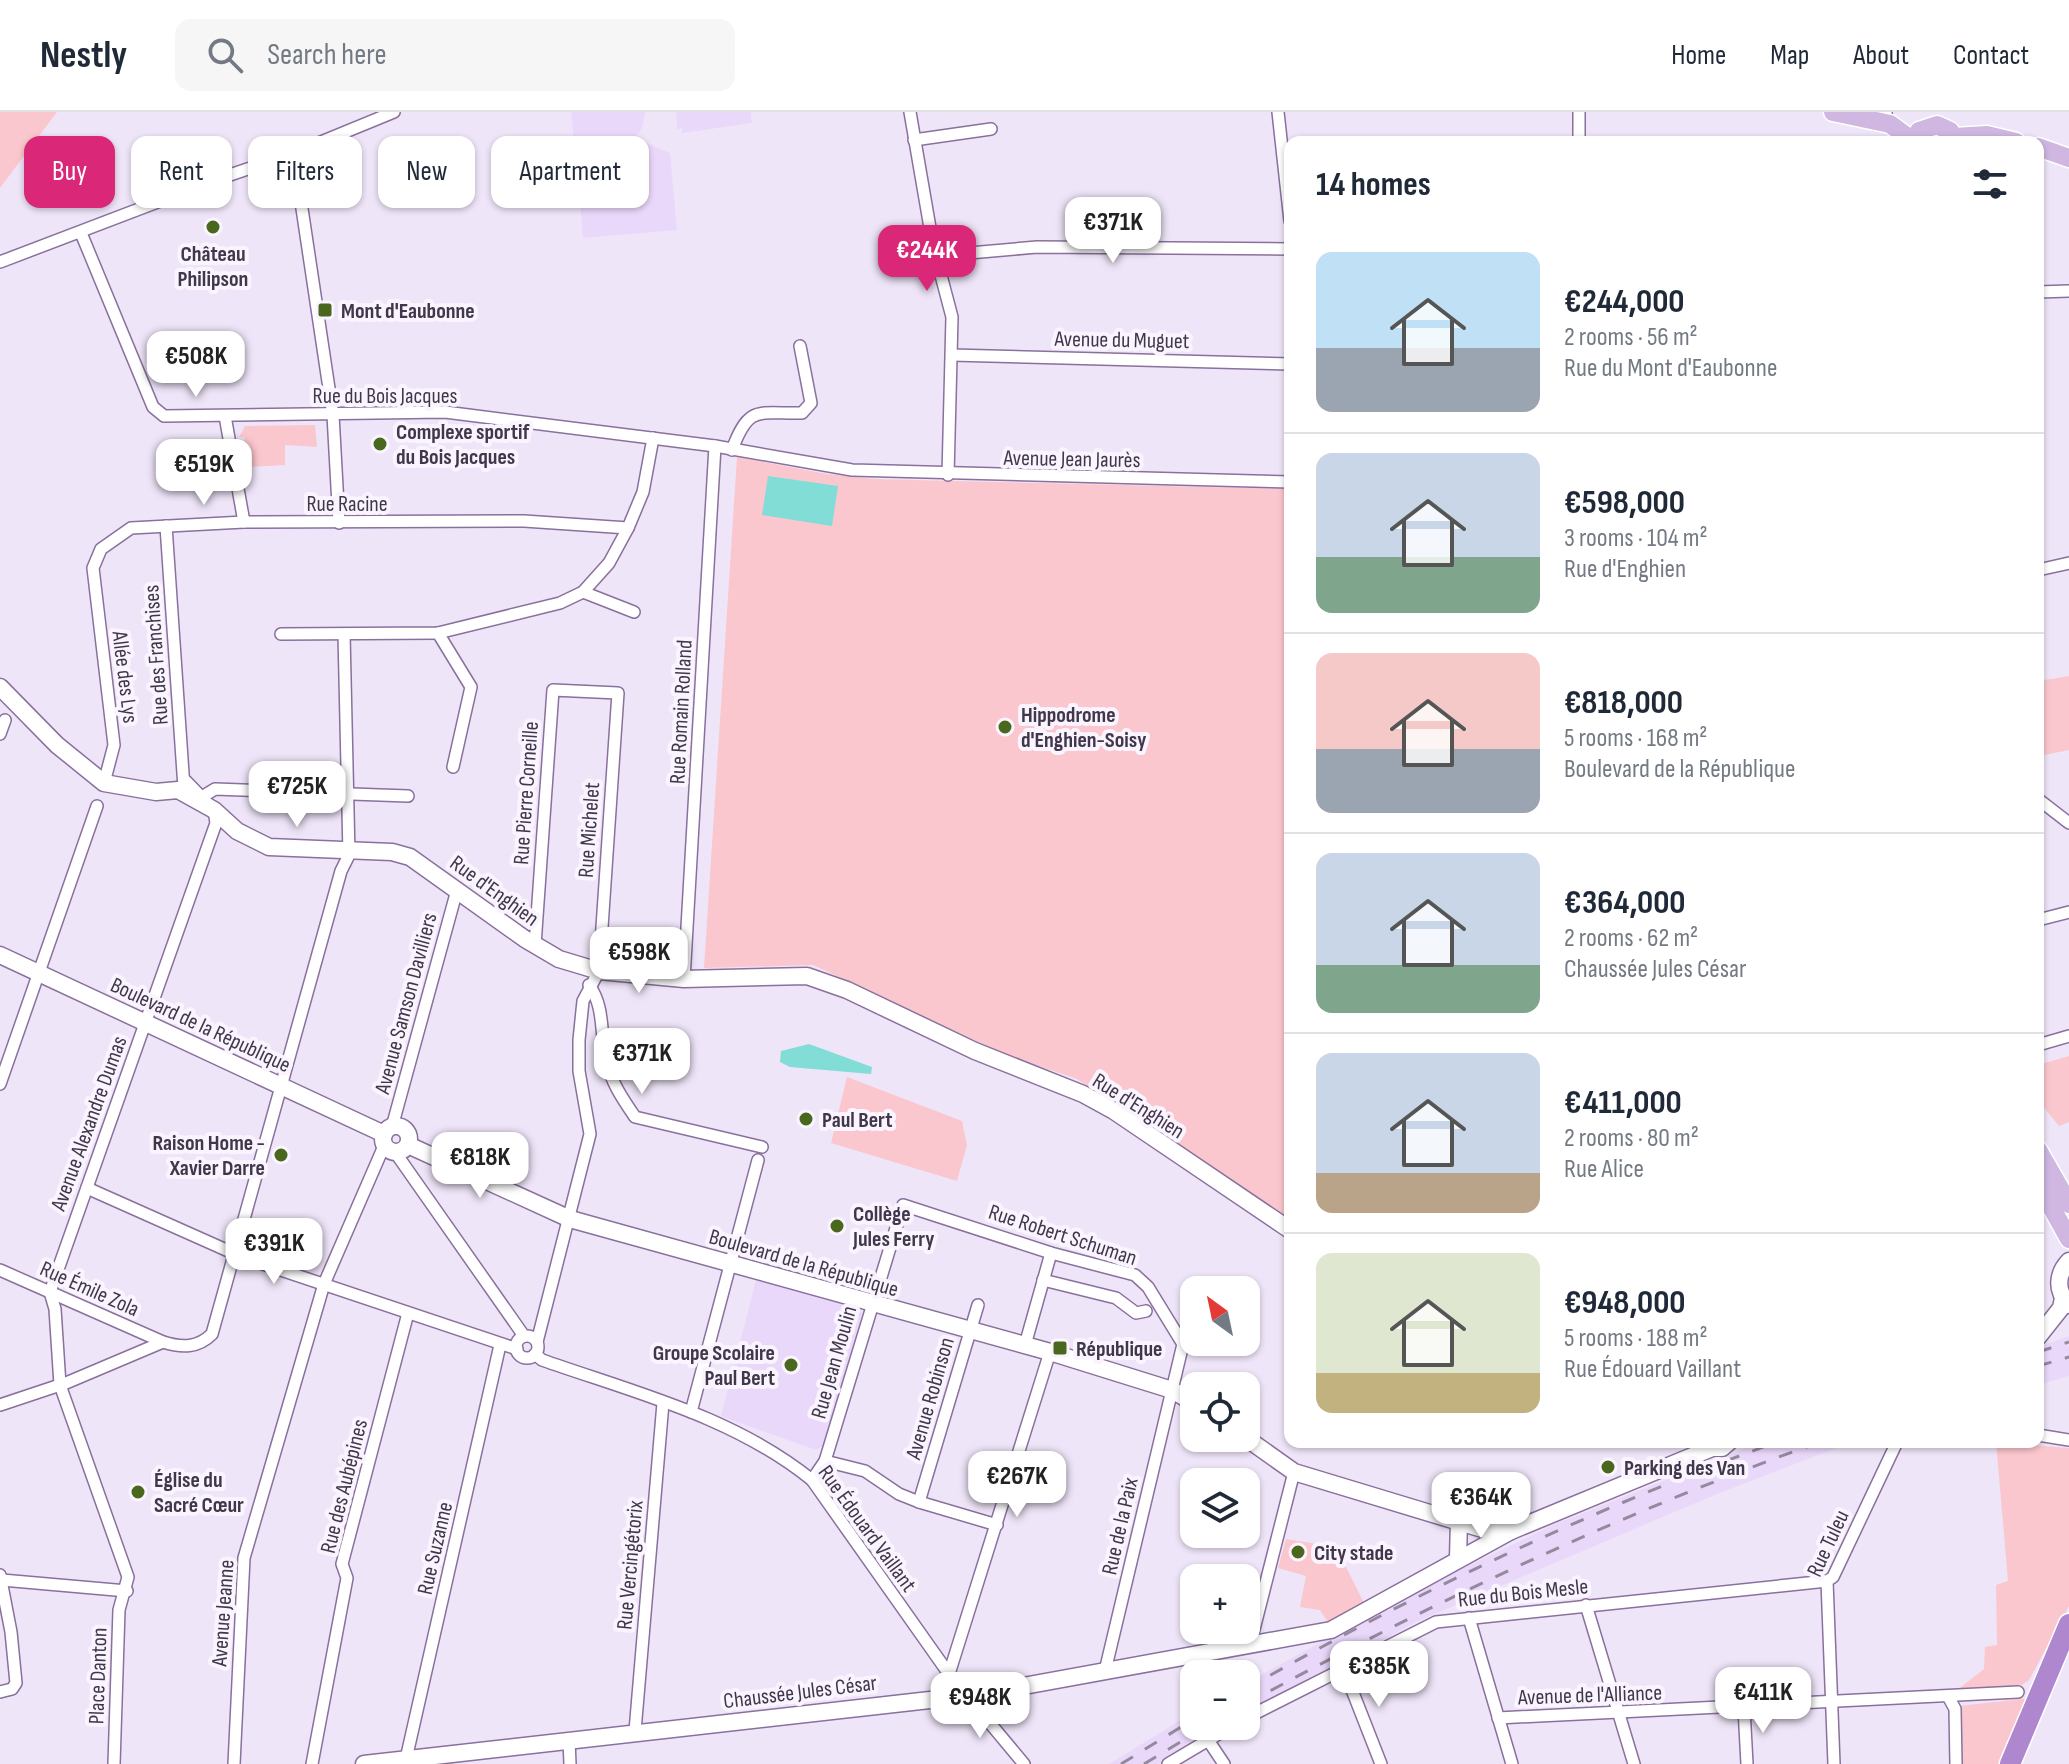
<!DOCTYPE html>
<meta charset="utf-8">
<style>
body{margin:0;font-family:"Sofia Sans Condensed",sans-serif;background:#f6f6f7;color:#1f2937;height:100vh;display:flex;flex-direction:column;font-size:30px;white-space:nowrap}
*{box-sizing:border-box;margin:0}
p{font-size:26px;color:#747a83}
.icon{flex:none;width:44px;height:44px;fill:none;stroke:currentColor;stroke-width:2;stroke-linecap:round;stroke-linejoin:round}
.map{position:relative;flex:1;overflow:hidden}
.drawer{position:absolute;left:1284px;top:24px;width:760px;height:1312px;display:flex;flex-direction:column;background:#fff;border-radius:16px;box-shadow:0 2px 6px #0004}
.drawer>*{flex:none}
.top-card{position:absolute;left:24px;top:24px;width:760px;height:72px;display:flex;gap:16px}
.needle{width:52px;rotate:327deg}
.fabs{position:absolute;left:1180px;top:1164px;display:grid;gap:16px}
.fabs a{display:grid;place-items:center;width:80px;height:80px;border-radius:16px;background:#fff;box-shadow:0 2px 6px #0004;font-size:40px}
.price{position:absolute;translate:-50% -68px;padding:0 18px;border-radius:16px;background:#fff;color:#222;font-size:26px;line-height:52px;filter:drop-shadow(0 2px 4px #0008)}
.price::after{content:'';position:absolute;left:50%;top:48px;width:24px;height:18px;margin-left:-12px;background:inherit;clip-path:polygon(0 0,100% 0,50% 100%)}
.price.current{background:#db2777;color:#fff}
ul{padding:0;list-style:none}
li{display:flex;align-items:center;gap:24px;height:200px;padding:0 32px}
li+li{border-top:2px solid #e0e1e3}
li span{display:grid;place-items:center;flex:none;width:224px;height:160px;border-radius:16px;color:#555}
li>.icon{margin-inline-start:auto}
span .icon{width:96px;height:96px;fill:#fffc;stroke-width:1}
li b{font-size:34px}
h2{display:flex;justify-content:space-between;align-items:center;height:96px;padding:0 32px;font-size:34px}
.tag{padding:0 28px;border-radius:16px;background:#fff;box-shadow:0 2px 6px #0004;font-size:28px;line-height:72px}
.tag.current{background:#db2777;color:#fff}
header{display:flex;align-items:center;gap:48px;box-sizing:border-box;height:112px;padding:0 40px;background:#fff;border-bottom:2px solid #e0e1e3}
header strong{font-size:38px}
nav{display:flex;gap:44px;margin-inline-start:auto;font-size:28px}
.search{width:560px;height:72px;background:#f6f6f7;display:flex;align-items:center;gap:20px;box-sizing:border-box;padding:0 28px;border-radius:16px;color:#747a83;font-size:30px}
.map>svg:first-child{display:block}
.built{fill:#ead8fa}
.green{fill:#fbc7ce}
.water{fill:#81ddd6}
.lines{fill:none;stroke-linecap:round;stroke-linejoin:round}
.street-casing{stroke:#89709d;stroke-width:14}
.secondary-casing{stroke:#89709d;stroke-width:19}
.primary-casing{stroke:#fff;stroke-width:21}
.highway-casing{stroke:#fff;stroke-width:23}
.street{stroke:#fff;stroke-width:11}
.secondary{stroke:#fff;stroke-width:16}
.primary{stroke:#cfb7e2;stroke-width:18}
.highway{stroke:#af87cf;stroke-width:20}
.rail{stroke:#948a9e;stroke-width:3;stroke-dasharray:14 14;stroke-linecap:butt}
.poi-dot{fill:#49681d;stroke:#faf4fe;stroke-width:3}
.labels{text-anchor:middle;stroke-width:8;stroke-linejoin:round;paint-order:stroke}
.poi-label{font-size:22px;font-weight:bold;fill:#41374a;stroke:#faf4fe;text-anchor:start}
.street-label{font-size:22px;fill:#41374a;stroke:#faf4fe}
</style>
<header>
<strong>Nestly</strong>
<div class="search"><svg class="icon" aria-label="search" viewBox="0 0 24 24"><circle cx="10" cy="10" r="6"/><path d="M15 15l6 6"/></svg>Search here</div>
<nav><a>Home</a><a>Map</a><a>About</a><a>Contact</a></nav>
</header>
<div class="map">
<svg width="2069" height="1652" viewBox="0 0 2069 1652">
<rect width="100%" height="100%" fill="#efe5f9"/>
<!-- built -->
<g class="built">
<path d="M571,0H645L642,16L635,26L670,41L677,118L583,126L580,88L586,87L584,58H577Z"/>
<path d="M676,0H751L752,11L682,21V16L677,17Z"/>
<path d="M756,1168L858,1194L862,1202L824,1333L816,1338L721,1304Z"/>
<path d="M2069,1224V1264L2038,1273V1235Z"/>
<path d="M1761,1330H1852L1717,1382L1418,1509L1246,1602V1571L1407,1483L1553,1413Z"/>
<path d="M1194,1600V1614H1224L1158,1652H1109Z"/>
</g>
<!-- green -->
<g class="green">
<path d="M0,0H57L0,76Z"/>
<path d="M315,313L317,335L285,333V353L249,355L244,325H239L245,314Z"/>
<path d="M737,345L827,362L875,367L1290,377V1108L1077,967L1009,944L813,853L704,856Z"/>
<path d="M2069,564V638L2044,643L2038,608V569Z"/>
<path d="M2069,944V1010L2059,1014L2038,988V953Z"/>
<path d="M847,965L962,1009L967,1033L957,1069L831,1031Z"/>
<path d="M1996,1330L2069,1336V1494L2029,1568L2022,1573L1957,1578L1984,1557L1985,1535L1997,1533L1996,1473L2008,1469Z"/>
<path d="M1286,1427L1336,1435L1364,1491L1329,1512L1320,1498L1300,1495L1306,1464L1278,1456Z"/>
<path d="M2030,1586L2000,1652H1961L1959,1594Z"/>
</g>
<!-- water -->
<g class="water">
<path d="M768,364L838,374L832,414L762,403Z"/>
<path d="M809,932L872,955L871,962L790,955L780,950L781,939Z"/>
</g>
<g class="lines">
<defs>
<g id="street">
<path d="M910,0L933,133L952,205L948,363"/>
<path d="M1278,0L1290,109"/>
<path d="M1886,1V0"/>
<path d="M914,28L991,17"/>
<path d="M1579,30V0"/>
<path d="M298,46V70L333,303L339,411"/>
<path d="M81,121L153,295L164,304L445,300L715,334L852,358L1290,370"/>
<path d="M935,144L1037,135L1290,137"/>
<path d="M0,150L218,67L280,46H298L316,32L394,0"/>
<path d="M2038,180L2069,179"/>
<path d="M952,243L1290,252"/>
<path d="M225,304L244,410"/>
<path d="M732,338C749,292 758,302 802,301L811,291L800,234"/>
<path d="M166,414L184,676"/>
<path d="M2038,458L2069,451"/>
<path d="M583,480L634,500"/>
<path d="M438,521L471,575L453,655"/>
<path d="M281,522L438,521L560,491L583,480L609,451L628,416L643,380L653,326"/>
<path d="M0,622L5,608"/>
<path d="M104,671L114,633L93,456L101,437L131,416L244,410L524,409L628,416"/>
<path d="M2038,687L2069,711"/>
<path d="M197,688L215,677L408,684"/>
<path d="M2038,808L2069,800"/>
<path d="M535,833L553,578L618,581L599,859L583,889L579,928V959L590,1022L537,1230"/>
<path d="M684,867L715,334"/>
<path d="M589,873C605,895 600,921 606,947C611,970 622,986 635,1005L762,1035"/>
<path d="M2038,933L2069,924"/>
<path d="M0,972L97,694"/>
<path d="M392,1015L457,778"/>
<path d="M395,1040L524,1224"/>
<path d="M87,1076L242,1145L517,1237"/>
<path d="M0,1158L163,1230C182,1236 198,1236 212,1222L341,759L349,743L344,522"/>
<path d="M1043,1168L1116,1186L1136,1201L1146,1199"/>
<path d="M50,1180L216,711L214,698L186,669"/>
<path d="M50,1180L55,1197L60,1273L128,1465L119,1498L114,1652"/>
<circle cx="527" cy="1235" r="11"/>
<path d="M1025,1233L1051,1141"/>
<path d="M535,1242L542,1248C636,1281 734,1305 812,1368L949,1562L1024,1652"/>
<path d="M0,1293L66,1271L163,1230"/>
<path d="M691,1300L758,1048"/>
<path d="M2038,1323L2069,1328"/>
<path d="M825,1349L865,1359L899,1382L919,1390L997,1413"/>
<path d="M812,1368L825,1349L903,1093L1051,1141L1135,1163L1148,1175L1183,1232L1105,1559"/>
<path d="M919,1390L978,1193"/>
<path d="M0,1463L11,1520L16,1571L12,1577L0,1580"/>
<path d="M2,1468L127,1479"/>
<path d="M1586,1493L1634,1652"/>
<path d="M1469,1506L1512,1652"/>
<path d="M1250,1533L1294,1360"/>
<path d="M1343,1555L1381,1652"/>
<path d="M949,1562L1050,1240"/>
<path d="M1949,1586L1955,1597L1956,1652"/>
<path d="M1744,1596L1747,1652"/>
<path d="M1246,1606L1436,1510L1827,1469"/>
<path d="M1498,1606L2018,1580"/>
<path d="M635,1619L663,1291"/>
<path d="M569,1628L570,1652"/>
<path d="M1208,1628L1224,1652"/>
<path d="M406,1647L500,1233"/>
<path d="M234,1652L244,1446L324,1172L384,1034"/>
<path d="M312,1652L347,1466L342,1452L408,1201"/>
<path d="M1168,1652L1232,1614"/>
<path d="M1834,1652L1827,1469L1833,1465L1897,1330"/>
</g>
<g id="secondary">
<path d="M0,575L57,633L104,671L156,680L178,678L214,698L237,719L269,735L392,740L410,745L525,827L559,847L599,859L684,867L807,864L847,878L975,939L1083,982L1114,999L1290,1118"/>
<path d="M0,843L384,1022"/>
<circle cx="396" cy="1027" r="13"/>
<path d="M408,1033L570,1107L1050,1240L1172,1278L1194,1291"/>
<path d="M2069,1149C2056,1163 2056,1179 2069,1193"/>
<path d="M2038,1225L2061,1196L2063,1186"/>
<path d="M1246,1326L1294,1360L1489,1419H1511"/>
<path d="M1458,1446L1459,1409"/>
<path d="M364,1652L974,1583L1331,1518L1511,1419L1712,1336H1722L1729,1330"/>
</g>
<g id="primary">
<path d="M1833,0L1890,12L1913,29"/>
<path d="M1954,25L1987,23L2016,30"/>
<path d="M1913,30L1919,19L1937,13L1950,19L1955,30"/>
<path d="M2038,35L2069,46"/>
<path d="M2038,1038L2069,1092"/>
<path d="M2038,1071L2069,1127"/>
</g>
<path id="highway" d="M2010,1652L2069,1512"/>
</defs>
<!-- street casing -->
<use href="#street" class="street-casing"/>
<!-- secondary casing -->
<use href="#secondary" class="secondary-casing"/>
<!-- primary casing -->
<use href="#primary" class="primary-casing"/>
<!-- highway casing -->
<use href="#highway" class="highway-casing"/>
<!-- street -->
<use href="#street" class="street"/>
<!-- secondary -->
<use href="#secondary" class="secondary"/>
<!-- primary -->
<use href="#primary" class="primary"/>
<!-- highway -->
<use href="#highway" class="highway"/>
<!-- rail -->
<g class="rail">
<path d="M2038,1240L2069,1230"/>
<path d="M2038,1254L2069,1245"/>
<path d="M1246,1577C1414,1481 1595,1396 1777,1330"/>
<path d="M1246,1592C1431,1491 1621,1401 1820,1330"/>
<path d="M1121,1652L1194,1607"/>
<path d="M1144,1652L1207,1614"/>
</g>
</g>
<!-- markers -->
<g class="poi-dot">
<circle cx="213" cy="115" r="8"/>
<rect x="317" y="190" width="16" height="16" rx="4"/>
<circle cx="380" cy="332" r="8"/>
<circle cx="1005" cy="615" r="8"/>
<circle cx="806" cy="1007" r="8"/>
<circle cx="281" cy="1043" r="8"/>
<circle cx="837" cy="1114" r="8"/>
<rect x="1052" y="1228" width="16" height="16" rx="4"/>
<circle cx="791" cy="1253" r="8"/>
<circle cx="1608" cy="1355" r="8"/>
<circle cx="138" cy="1380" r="8"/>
<circle cx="1298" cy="1440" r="8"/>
</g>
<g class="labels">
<!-- poi labels -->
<g class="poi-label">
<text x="213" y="149" text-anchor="middle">Château<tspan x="213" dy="25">Philipson</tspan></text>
<text x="341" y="206">Mont d'Eaubonne</text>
<text x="396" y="327">Complexe sportif<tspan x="396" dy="25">du Bois Jacques</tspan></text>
<text x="1021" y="610">Hippodrome<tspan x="1021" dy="25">d'Enghien-Soisy</tspan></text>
<text x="822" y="1015">Paul Bert</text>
<text x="265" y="1038" text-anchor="end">Raison Home -<tspan x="265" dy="25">Xavier Darre</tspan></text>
<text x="853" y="1109">Collège<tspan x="853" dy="25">Jules Ferry</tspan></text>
<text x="1076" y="1244">République</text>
<text x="775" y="1248" text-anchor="end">Groupe Scolaire<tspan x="775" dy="25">Paul Bert</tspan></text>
<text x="1624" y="1363">Parking des Van</text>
<text x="154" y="1375">Église du<tspan x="154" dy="25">Sacré Cœur</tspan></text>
<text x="1314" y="1448">City stade</text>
</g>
<!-- street labels -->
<g class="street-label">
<text transform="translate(1122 227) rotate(1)" y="8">Avenue du Muguet</text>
<text x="385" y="291">Rue du Bois Jacques</text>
<text transform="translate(1072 346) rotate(1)" y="8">Avenue Jean Jaurès</text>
<text x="347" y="399">Rue Racine</text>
<text transform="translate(155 543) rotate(-94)" y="8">Rue des Franchises</text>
<text transform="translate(126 565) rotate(83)" y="8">Allée des Lys</text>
<text transform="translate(680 600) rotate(-87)" y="8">Rue Romain Rolland</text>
<text transform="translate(525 681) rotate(-86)" y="8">Rue Pierre Corneille</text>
<text transform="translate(588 718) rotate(-86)" y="8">Rue Michelet</text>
<text transform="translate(495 778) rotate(36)" y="8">Rue d'Enghien</text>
<text transform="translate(405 891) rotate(-75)" y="8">Avenue Samson Davilliers</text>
<text transform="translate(201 912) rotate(25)" y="8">Boulevard de la République</text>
<text transform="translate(1139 993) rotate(32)" y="8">Rue d'Enghien</text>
<text transform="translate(88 1011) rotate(-70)" y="8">Avenue Alexandre Dumas</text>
<text transform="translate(1063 1122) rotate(18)" y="8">Rue Robert Schuman</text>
<text transform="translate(804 1150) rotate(16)" y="8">Boulevard de la République</text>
<text transform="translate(90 1176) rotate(24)" y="8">Rue Émile Zola</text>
<text transform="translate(833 1250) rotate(-74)" y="8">Rue Jean Moulin</text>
<text transform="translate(929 1286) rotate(-74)" y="8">Avenue Robinson</text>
<text transform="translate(343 1374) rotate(-76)" y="8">Rue des Aubépines</text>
<text transform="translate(1119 1414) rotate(-77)" y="8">Rue de la Paix</text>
<text transform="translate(868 1416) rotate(54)" y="8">Rue Édouard Vaillant</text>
<text transform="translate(1827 1431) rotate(-65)" y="8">Rue Tuleu</text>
<text transform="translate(434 1436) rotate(-77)" y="8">Rue Suzanne</text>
<text transform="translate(629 1453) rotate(-85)" y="8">Rue Vercingétorix</text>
<text transform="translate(1523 1480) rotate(-6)" y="8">Rue du Bois Mesle</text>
<text transform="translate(222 1501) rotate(-86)" y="8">Avenue Jeanne</text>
<text transform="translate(97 1564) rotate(-88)" y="8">Place Danton</text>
<text transform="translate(800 1579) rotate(-7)" y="8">Chaussée Jules César</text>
<text transform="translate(1590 1582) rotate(-2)" y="8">Avenue de l'Alliance</text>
</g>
</g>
</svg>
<div class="fabs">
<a><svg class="needle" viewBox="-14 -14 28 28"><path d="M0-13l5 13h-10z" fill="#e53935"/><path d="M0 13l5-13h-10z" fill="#747a83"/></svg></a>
<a><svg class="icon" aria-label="locate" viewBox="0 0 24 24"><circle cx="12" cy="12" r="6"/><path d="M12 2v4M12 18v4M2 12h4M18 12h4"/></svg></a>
<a><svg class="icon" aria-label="layers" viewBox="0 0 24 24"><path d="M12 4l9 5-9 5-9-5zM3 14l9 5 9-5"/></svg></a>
<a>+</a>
<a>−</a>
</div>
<b class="price" style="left:1113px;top:153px">€371K</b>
<b class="price current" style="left:927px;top:181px">€244K</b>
<b class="price" style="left:196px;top:287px">€508K</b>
<b class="price" style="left:204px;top:395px">€519K</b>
<b class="price" style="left:297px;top:717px">€725K</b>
<b class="price" style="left:639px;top:883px">€598K</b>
<b class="price" style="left:642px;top:984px">€371K</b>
<b class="price" style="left:480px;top:1088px">€818K</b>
<b class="price" style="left:274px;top:1174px">€391K</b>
<b class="price" style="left:1017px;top:1407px">€267K</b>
<b class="price" style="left:1481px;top:1428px">€364K</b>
<b class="price" style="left:1379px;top:1597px">€385K</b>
<b class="price" style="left:1763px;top:1623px">€411K</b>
<b class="price" style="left:980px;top:1628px">€948K</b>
<div class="top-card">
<a class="tag current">Buy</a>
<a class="tag">Rent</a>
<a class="tag">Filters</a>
<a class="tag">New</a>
<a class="tag">Apartment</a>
</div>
<section class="drawer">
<h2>14 homes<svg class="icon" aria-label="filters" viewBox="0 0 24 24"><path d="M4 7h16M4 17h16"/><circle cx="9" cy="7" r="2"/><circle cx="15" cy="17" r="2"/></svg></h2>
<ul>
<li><span style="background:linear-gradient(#bfe0f5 60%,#9aa5b1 0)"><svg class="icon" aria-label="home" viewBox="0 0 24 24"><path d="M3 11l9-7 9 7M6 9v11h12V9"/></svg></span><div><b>€244,000</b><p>2 rooms · 56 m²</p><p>Rue du Mont d'Eaubonne</p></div></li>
<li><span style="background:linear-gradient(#c9d6e8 65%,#7fa58c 0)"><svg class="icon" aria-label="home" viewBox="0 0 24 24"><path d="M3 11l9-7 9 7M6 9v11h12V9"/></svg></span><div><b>€598,000</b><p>3 rooms · 104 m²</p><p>Rue d'Enghien</p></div></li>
<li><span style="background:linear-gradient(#f6c9c9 60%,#9aa5b1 0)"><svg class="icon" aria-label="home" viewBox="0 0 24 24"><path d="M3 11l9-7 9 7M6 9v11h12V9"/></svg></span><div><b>€818,000</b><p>5 rooms · 168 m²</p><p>Boulevard de la République</p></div></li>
<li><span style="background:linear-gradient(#c9d6e8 70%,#7fa58c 0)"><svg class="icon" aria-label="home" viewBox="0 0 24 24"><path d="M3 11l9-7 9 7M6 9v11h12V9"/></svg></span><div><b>€364,000</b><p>2 rooms · 62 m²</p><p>Chaussée Jules César</p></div></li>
<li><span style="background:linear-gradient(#c9d6e8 75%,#b9a48a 0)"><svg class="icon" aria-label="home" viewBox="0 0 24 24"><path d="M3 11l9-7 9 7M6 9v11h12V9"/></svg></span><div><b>€411,000</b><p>2 rooms · 80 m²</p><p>Rue Alice</p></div></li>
<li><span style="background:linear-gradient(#dfe7d0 75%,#c2b280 0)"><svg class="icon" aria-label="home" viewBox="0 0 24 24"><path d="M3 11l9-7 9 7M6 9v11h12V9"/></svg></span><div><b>€948,000</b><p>5 rooms · 188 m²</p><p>Rue Édouard Vaillant</p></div></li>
</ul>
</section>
</div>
